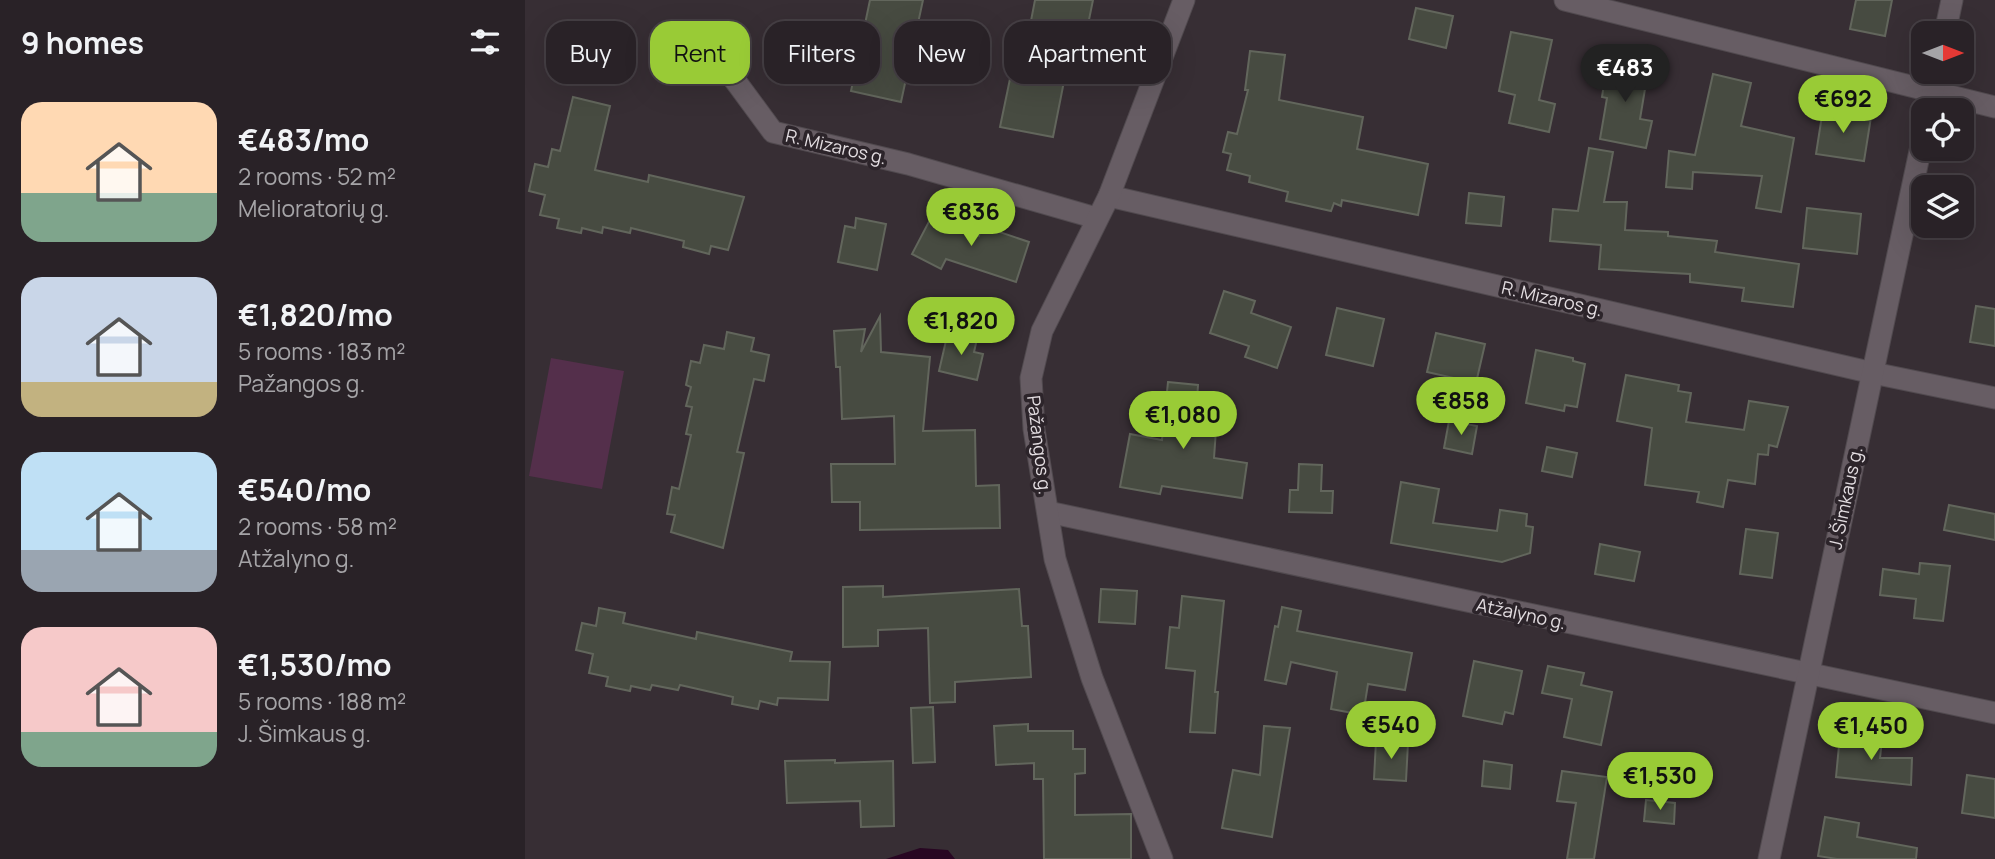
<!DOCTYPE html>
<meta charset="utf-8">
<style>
body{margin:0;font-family:Manrope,sans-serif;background:#352f33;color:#f1f3f6;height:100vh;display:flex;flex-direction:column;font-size:26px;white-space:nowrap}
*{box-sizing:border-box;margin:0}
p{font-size:23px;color:#a5a4a7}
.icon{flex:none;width:38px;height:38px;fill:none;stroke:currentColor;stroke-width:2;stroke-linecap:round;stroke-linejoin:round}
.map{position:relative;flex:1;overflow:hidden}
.side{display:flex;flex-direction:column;background:#292227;width:525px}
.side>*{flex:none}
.hud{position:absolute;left:21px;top:21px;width:665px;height:63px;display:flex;gap:14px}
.needle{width:46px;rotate:90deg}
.tools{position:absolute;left:1386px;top:21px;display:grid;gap:14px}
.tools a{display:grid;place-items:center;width:63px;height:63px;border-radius:14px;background:#292227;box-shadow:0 7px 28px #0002,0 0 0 2px #453f44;font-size:35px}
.price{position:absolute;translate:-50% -60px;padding:0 16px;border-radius:24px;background:#99cb36;color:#111;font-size:23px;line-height:46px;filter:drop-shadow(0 2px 4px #0008)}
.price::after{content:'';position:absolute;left:50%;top:42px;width:21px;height:16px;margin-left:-10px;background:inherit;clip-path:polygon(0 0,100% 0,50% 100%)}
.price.current{background:#222;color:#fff}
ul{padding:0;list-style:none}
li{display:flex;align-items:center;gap:21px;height:175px;padding:0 21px}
li span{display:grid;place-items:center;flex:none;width:196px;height:140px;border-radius:21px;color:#555}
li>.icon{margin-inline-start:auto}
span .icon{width:84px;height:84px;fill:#fffc;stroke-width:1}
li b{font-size:30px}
h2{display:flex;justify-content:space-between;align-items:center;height:84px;padding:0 21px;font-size:30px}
.tag{padding:0 24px;border-radius:21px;background:#292227;box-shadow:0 7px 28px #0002,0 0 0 2px #453f44;font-size:24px;line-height:63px}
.tag.current{background:#99cb36;color:#111}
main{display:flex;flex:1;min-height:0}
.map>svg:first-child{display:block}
.green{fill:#542f4b}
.water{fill:#280622}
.building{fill:#474b41;stroke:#62665c;stroke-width:2}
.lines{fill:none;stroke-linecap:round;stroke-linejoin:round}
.street-casing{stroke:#514a4f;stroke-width:23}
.street{stroke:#675d64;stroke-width:21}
.labels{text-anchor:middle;stroke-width:7;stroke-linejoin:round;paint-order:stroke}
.street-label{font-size:18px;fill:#e3dde1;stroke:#2c242a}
</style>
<main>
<section class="side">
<h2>9 homes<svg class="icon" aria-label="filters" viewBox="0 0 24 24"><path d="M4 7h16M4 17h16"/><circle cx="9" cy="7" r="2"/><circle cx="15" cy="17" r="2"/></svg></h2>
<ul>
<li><span style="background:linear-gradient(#ffd9b3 65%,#7fa58c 0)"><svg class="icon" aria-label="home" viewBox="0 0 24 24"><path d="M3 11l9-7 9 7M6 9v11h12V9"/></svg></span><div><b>€483/mo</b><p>2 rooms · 52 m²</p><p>Melioratorių g.</p></div></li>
<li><span style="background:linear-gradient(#c9d6e8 75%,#c2b280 0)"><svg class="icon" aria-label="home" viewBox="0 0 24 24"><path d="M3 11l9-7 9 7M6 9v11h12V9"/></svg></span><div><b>€1,820/mo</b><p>5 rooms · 183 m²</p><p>Pažangos g.</p></div></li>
<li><span style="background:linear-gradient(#bfe0f5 70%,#9aa5b1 0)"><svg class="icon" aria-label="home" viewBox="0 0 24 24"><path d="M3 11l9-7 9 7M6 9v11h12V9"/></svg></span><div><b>€540/mo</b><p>2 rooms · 58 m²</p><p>Atžalyno g.</p></div></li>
<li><span style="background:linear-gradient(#f6c9c9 75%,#7fa58c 0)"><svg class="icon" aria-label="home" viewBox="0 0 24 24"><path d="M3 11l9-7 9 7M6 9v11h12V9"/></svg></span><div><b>€1,530/mo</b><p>5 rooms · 188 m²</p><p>J. Šimkaus g.</p></div></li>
</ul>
</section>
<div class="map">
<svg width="1470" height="859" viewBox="0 0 1470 859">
<rect width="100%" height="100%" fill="#372e34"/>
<!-- green -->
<path class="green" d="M26,358L99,371L77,489L4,476Z"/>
<!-- water -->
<path class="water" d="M395,848L423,850L430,859H361Z"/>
<!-- building -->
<g class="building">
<path d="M345,0H398L376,102L326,91Z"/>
<path d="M510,0H568L556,59L544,56L528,137L475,127L491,50L500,52Z"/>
<path d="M1331,0H1367L1360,36L1325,29Z"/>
<path d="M891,8L928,16L921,48L884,39Z"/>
<path d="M167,26L208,35L202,60L161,49Z"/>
<path d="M986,32L1027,40L1014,100L1030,104L1024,132L984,123L990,95L974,91Z"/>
<path d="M725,51L760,55L754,100L838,117L832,149L903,164L893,215L817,200L816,206L809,203L806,211L761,201L763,192L724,182L725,176L702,170L706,154L698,152L703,132L712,134L723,90H720Z"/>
<path d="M1083,58L1124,65L1115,119L1127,121L1121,148L1075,139L1082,98L1077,97Z"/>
<path d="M1188,74L1226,83L1216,126L1269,138L1256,212L1231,208L1237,176L1168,172L1167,189L1141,187L1144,151L1170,155Z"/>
<path d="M48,97L85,106L70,170L123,182L124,175L219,197L203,250L186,246L184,254L158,247L159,241L106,228L105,233L78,227L77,233L57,228L56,233L32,228L34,219L15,215L20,195L4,191L10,164L23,167L27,149L35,151Z"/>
<path d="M1298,109L1346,117L1339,161L1291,154Z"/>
<path d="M1064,148L1088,152L1079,202H1102L1100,230L1143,232V236L1192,241L1190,252L1274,264L1268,307L1217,301L1219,288L1165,282V274L1074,269L1076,245L1025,241L1028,209L1053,211Z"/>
<path d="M944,193L979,197L976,226L941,223Z"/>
<path d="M1282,208L1336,214L1332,254L1278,248Z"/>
<path d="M409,212L454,236L457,226L504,242L491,282L421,259L416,269L387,254Z"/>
<path d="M331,218L361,224L352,270L313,262L320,226L330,228Z"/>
<path d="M699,291L730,301L726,313L766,327L752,368L720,357L724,346L685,333Z"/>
<path d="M1451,306L1470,309V346L1445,342Z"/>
<path d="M812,308L859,319L848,366L801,355Z"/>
<path d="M355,316L356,352L405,357L398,431L450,430L451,486L474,485L475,528L335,530V502H307L306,464H370L369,416L317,419L315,367H311L309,331L340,329L336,352Z"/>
<path d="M202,332L229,338L226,351L244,355L239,381L229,379L212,452L219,453L198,548L146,532L150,515L142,514L147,487L154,489L166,435L161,434L167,407L161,406L166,387L161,385L166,361L175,363L179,345L199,349Z"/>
<path d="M423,332L452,339L449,352L458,354L452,380L414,371Z"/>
<path d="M911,333L960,344L951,383L902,372Z"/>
<path d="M1011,350L1048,358V361L1060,364L1052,407L1040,405L1039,411L1001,403Z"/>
<path d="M1101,375L1154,385L1153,391L1166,393L1161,422L1219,430L1224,401L1263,407L1252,447L1244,445L1243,455L1233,454L1230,484L1203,480L1198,507L1172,502L1174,492L1120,485L1127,428L1092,421Z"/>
<path d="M643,382L673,385L672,401L693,402L689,458L722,463L717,498L637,486L635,494L595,487L605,434L637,440Z"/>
<path d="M924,421L952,426L947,454L919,448Z"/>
<path d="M1022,447L1052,453L1047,477L1017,471Z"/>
<path d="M774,464L797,465L796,491H808L807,513L764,512L765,490H773Z"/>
<path d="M876,482L914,489L908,523L972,531L975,510L1002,514L1001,526L1008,527L1005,553L977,562L866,543Z"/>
<path d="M1424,505L1470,514V540L1419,530Z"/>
<path d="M1221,529L1253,533L1247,578L1215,574Z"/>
<path d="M1075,544L1115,552L1109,581L1070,574Z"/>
<path d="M1395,563L1425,566L1418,621L1389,618L1391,599L1355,595L1358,569L1394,574Z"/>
<path d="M358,586V597L494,589L497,626H503L506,677L430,682V702L405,703L403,628L353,630V646L318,647V587Z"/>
<path d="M576,589L612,591L610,624L574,622Z"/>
<path d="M657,596L699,601L690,692H693L690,733L665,732L670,671L641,668L645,627L654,628Z"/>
<path d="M757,607L776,611L772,631L887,653L880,690L843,684L838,715L806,709L812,672L766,662L761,684L740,680L750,626L753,627Z"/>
<path d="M74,608L100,613L98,623L171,639L172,632L267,652L265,661L305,662L303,700L253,698L252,705L235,701L233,709L207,704L208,697L155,685L153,690L127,685L125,690L106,686L105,691L81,686L83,677L64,673L68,654L51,650L57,623L71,626Z"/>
<path d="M949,661L997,671L988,714L980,712L977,724L938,716Z"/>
<path d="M1023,666L1059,673L1056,685L1087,692L1076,745L1039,737L1047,699L1017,693Z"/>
<path d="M408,707L410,762L388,763L386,708Z"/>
<path d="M503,724V731H548V749H560V773L550,774V815L606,814V859H519L518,779H509V763L471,765L469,726Z"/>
<path d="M739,726L765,728L747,837L697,828L708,770L735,775Z"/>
<path d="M1315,735L1357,740L1355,758H1387L1386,785L1311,777Z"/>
<path d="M851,741L883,743L881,781L849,779Z"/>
<path d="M310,760V763L368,761L369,826L336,827L335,801L262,803L260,761Z"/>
<path d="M959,761L987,765L985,789L957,786Z"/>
<path d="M1037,771L1082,777L1069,859H1042L1051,803L1032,801Z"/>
<path d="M1442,775L1470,779V818L1437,813Z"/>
<path d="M1121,800L1150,803L1149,824L1119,821Z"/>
<path d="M1300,817L1334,823L1332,837L1392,848L1391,859H1312L1293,856Z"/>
</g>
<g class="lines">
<defs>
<g id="street">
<path d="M1040,0L1470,107"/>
<path d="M1420,33L1427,0"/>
<path d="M158,62L206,75L248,132L383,164L571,218"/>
<path d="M1404,110L1412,72"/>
<path d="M584,196L1348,373L1470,398"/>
<path d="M523,512L1470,713"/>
<path d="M637,859L567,678L530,559L509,429L506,378L517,331L584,196L659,0"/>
<path d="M1244,859L1398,137"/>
</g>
</defs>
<!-- street casing -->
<use href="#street" class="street-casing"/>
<!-- street -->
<use href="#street" class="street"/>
</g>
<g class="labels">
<!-- street labels -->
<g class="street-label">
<text transform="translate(311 147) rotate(13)" y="6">R. Mizaros g.</text>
<text transform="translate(1027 299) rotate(13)" y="6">R. Mizaros g.</text>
<text transform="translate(514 445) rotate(83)" y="6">Pažangos g.</text>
<text transform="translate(1321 498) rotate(-78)" y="6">J. Šimkaus g.</text>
<text transform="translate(996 614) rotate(12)" y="6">Atžalyno g.</text>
</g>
</g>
</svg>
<div class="tools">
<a><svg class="needle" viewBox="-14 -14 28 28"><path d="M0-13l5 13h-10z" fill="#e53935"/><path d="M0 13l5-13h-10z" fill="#a5a4a7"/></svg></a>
<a><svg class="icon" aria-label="locate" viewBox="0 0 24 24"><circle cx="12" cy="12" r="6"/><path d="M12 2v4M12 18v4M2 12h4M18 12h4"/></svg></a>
<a><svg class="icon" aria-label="layers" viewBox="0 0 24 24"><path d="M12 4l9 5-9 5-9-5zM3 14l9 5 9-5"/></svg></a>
</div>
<b class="price current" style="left:1100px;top:104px">€483</b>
<b class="price" style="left:1318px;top:135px">€692</b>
<b class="price" style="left:446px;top:248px">€836</b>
<b class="price" style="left:436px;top:357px">€1,820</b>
<b class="price" style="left:936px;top:437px">€858</b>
<b class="price" style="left:658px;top:451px">€1,080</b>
<b class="price" style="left:866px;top:761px">€540</b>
<b class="price" style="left:1346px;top:762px">€1,450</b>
<b class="price" style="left:1135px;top:812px">€1,530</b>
<div class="hud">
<a class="tag">Buy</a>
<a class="tag current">Rent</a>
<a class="tag">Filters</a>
<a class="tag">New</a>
<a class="tag">Apartment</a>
</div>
</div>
</main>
